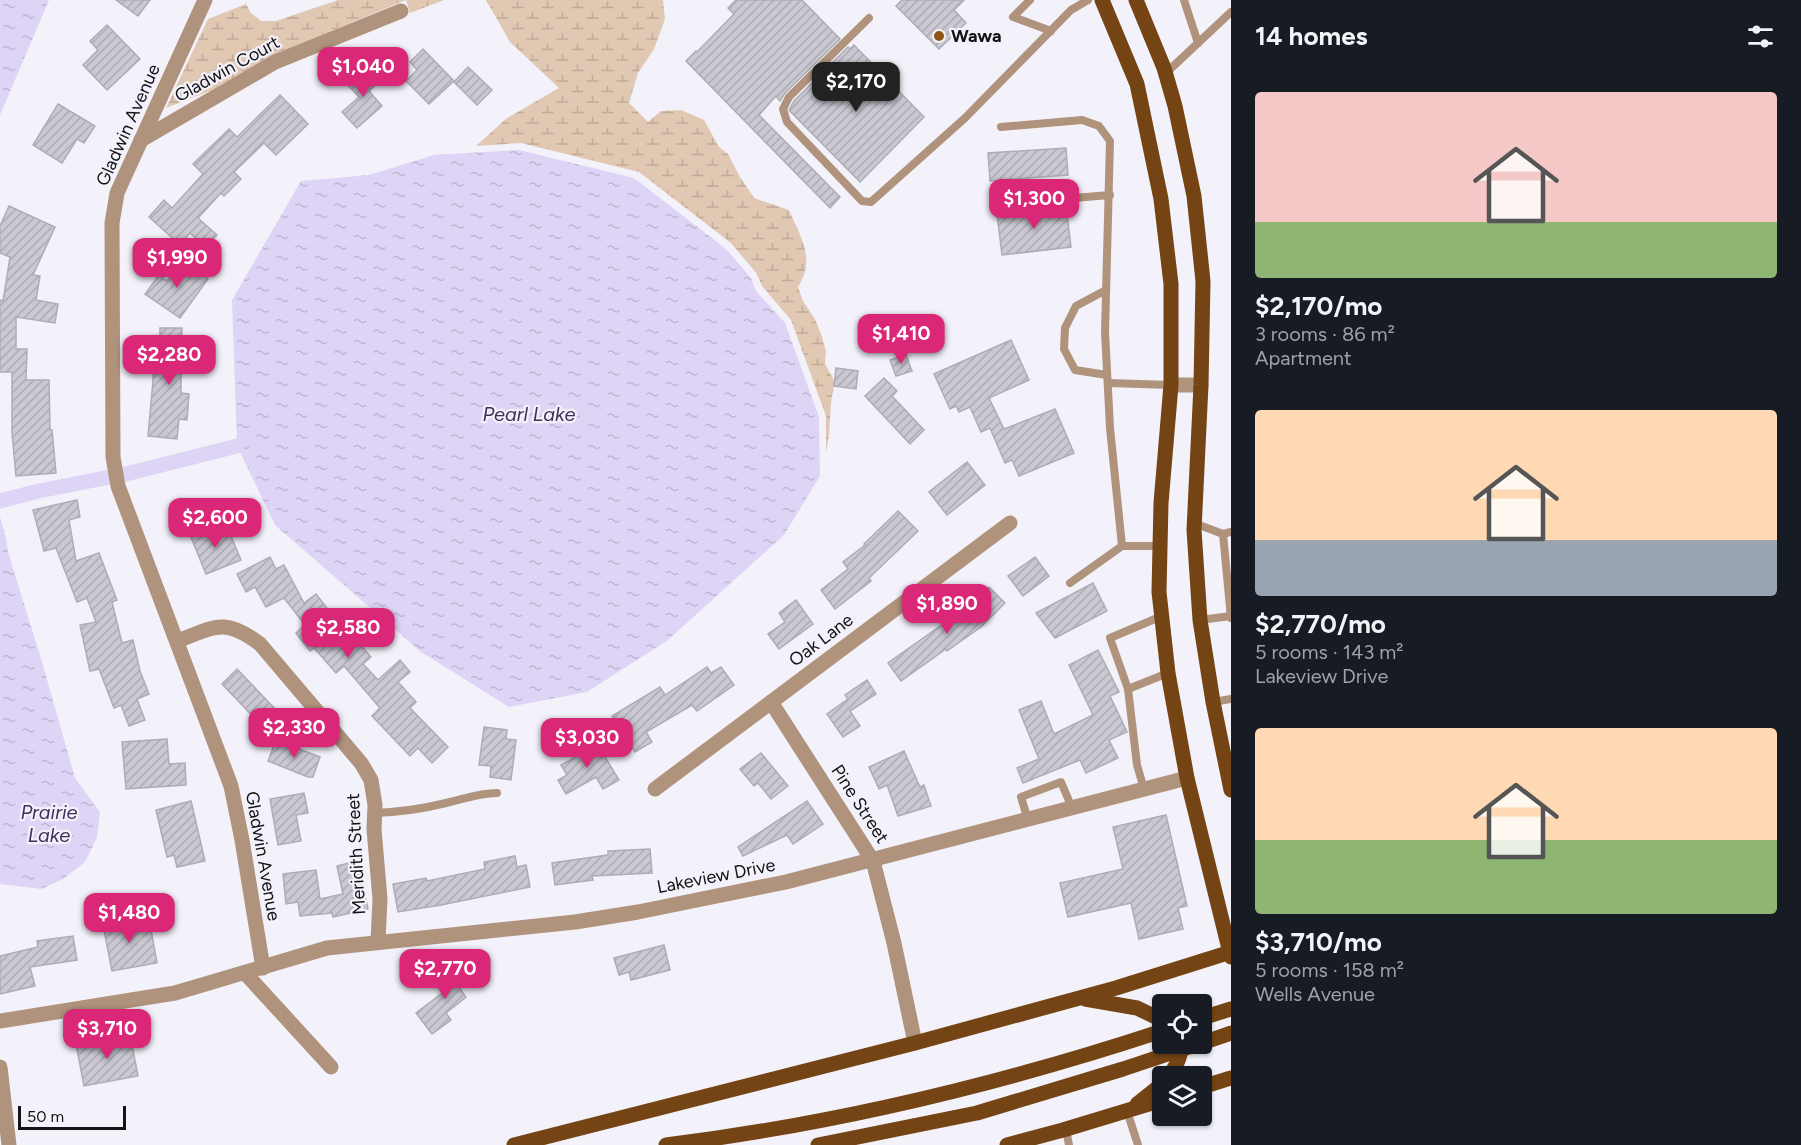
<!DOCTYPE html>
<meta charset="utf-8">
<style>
body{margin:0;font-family:Figtree,sans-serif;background:#242831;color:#f1f3f6;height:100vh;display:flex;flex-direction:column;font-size:22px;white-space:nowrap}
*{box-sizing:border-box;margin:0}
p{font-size:20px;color:#9ea1a6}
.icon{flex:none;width:33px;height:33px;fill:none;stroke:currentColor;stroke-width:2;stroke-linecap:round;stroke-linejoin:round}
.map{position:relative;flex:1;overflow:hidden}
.drawer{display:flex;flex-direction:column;background:#171b24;width:570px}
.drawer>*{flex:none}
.buttons{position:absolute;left:1152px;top:994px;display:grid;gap:12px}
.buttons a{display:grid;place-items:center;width:60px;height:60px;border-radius:6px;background:#171b24;box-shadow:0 2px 4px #0004;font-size:30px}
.scale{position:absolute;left:18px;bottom:15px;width:108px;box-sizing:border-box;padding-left:6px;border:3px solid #141316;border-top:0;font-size:16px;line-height:21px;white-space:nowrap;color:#141316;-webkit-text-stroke:4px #f3f1f9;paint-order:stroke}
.price{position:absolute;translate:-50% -51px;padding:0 14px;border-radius:12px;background:#db2777;color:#fff;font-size:20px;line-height:39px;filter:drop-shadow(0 2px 3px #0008)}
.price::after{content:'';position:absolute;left:50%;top:36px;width:18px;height:14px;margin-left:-9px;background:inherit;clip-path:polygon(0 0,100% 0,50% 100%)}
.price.active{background:#222;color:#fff}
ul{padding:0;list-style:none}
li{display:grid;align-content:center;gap:12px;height:318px;padding:0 24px}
li span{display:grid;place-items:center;height:186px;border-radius:6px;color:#555}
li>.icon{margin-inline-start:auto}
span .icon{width:108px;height:108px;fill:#fffc;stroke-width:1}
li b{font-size:26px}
h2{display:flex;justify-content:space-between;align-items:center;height:72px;padding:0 24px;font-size:26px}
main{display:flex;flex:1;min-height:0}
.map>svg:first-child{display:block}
.wetland{fill:url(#wetland-marsh)}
.water{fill:url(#water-ripples)}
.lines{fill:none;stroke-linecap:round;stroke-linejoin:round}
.canal{stroke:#ded5f6;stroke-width:15}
.building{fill:url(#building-hatch);stroke:#aeacb4;stroke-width:1.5}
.lane{stroke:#b0937c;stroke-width:8}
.street{stroke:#b0937c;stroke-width:15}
.primary{stroke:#744414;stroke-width:15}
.poi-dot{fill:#8f5314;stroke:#f3f1f9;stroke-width:2}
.labels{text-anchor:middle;stroke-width:4.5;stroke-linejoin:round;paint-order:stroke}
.poi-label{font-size:18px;font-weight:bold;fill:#141316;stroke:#f3f1f9;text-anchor:start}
.street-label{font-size:18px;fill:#141316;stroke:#f3f1f9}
.water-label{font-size:20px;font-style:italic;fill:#3e2f5b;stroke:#f3f1f9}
</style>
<main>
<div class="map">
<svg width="1231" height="1145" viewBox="0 0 1231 1145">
<defs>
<pattern id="wetland-marsh" width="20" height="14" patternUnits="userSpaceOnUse" patternTransform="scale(1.5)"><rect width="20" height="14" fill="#e1c8b3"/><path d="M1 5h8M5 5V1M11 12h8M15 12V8" fill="none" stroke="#c0ab99"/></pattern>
<pattern id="water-ripples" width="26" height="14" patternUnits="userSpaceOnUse" patternTransform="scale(1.5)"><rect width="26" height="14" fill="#ded5f6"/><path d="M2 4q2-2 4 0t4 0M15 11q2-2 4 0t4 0" fill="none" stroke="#beb6d2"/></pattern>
<pattern id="building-hatch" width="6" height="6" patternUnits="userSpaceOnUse" patternTransform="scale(1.5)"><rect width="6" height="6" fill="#cac8d1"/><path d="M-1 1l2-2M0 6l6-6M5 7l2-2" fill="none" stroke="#adabb3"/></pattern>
</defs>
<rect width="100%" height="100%" fill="#f3f1f9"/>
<!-- wetland -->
<g class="wetland">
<path d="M338,0H444L410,13L406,0L273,55L210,91L166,108L208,19L246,4L251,13L261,21H276Z"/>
<path d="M486,0H663L665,19L654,49L638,73L629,103L648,122L661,111L681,110L704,120L719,147L728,154L740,177L754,198L789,210C801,238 816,259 798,287L803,301L815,319L821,334L826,351L825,364L835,382C828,405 832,429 826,452V416L791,320L762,286L757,274L731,243L639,172L521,143L476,146L507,118L559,88L510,42Z"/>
</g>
<!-- water -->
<g class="water">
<path d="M0,0H49L0,115Z"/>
<path d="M519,150L634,178L726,249L751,278L756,291L785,323L819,417L820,476L784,535L668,640L587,692L509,707L421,652L275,525L237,446L232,300L301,181L369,175L434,155Z"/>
<path d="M0,517L6,538L8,552L42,662L75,778L100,812L97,837L85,862L63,879L41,889L0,884Z"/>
</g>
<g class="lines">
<!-- canal -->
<path class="canal" d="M0,501L39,491L130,473L237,446"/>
</g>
<!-- building -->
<g class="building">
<path d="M116,0H150L138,16Z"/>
<path d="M736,0H802L840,39L785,93L780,101L776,96L759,115L840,197L830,208L686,61L696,51L697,52L734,14L728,8Z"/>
<path d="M902,0H964L954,10L966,23L939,49L896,6Z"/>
<path d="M107,25L140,59L107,90L83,65L98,50L90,41Z"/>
<path d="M854,45L924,117L860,182L789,110L794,101L848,47L850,49Z"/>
<path d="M423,49L454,81L429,104L406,81L417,70L410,62Z"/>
<path d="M366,66L380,81L369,91L382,106L357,128L342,112L359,97L347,84Z"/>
<path d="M468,67L492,90L477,105L454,82Z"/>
<path d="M280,95L308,124L276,155L264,143L234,172L241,179L224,196L221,193L198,218L217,235L206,248L190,233L180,245L149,217L164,200L172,208L203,174L193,164L229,129L237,137Z"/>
<path d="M58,104L95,126L84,143L77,139L62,163L33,145Z"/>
<path d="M1066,148L1068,175L990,181L988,153Z"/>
<path d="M9,206L55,227L33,275L40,276L36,300L58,304L55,323L16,317V349H27L26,380H49L50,430H52L56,473L16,476L12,433V372H0V300L3,301L10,257L0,253V226Z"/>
<path d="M1066,206L1071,247L1002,255L997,214Z"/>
<path d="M181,261L208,279L180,318L145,294L159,275L167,281Z"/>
<path d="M160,328H182L181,349H191V368H181V393L189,394L187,420L179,419L177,439L148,436L153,381V356H160Z"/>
<path d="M1011,340L1029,380L989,398L1004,429L1055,409L1074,453L1019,476L1012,460L1005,463L990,428L981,432L970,407L959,412L956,406L950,409L934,374Z"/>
<path d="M906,355L912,371L896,376L890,360Z"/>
<path d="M836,368L858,371L856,389L834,386Z"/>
<path d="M884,378L897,391L892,396L924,430L910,444L865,396Z"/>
<path d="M967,462L985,485L947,515L929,492Z"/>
<path d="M77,500L80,517L69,520L76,561L99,553L117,600L112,602L122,643L133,640L140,671L149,694L137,699L145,720L129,726L121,705L114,708L99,669L90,671L80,625L96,622L87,598L77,602L56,548L44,551L33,510Z"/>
<path d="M898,511L918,531L869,578L871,581L835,609L821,590L848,569L843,562L865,545L864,544Z"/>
<path d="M215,524L219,533L228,529L241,560L206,574L190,535Z"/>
<path d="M270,557L276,569L284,565L304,603L316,594L347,634L349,632L371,657L363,664L378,680L400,660L410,672L398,682L416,702L410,708L448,747L432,763L418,748L410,756L372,716L380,708L344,666L336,673L314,648L310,651L296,633L305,625L284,598L266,607L255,587L246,592L237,574Z"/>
<path d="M1035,557L1049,576L1023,596L1008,576Z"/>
<path d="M1093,583L1107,611L1055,638L1036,613Z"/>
<path d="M989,587L1005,603L981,627L947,651L946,649L901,681L888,663L957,614L959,617Z"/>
<path d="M796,600L813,624L779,649L768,634L785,622L779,613Z"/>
<path d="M1098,650L1119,692L1110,696L1127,732L1109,740L1118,758L1086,773L1080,760L1023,783L1017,768L1039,759L1019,710L1041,701L1054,734L1093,715L1069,665Z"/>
<path d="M707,667L711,673L721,667L734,685L697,711L692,705L646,732L652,742L635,752L612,716L660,687L665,695Z"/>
<path d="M237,669L278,712L263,727L222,684Z"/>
<path d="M867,680L876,694L850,711L860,726L843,737L827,714L848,699L845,695Z"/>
<path d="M484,727L507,730L506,739L516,740L511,780L490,777L491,766L479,765Z"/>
<path d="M167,739L169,764L185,763L186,785L126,789L122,742Z"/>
<path d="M276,740L320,757L313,777H308L268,761Z"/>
<path d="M583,741L590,752L599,747L619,780L603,789L596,777L566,794L558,780L567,775L561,765L574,758L569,749Z"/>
<path d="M904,751L920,787L924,785L931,806L898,816L887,785L879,789L869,767Z"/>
<path d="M761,753L788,786L771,799L758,783L754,786L740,769Z"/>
<path d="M304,793L308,813L296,815L301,841L278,845L270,799Z"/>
<path d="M191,801L205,861L177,867L174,855L167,857L156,810Z"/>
<path d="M807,801L823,824L793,844L787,835L743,856L738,847Z"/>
<path d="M1166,815L1187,906L1178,908L1183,929L1139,939L1131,903L1068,917L1060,883L1123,869L1113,827Z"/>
<path d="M650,849L652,873L592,876L593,880L555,885L552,863L608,855V851Z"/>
<path d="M515,856L517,867L526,865L530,887L441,905L398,912L393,884L426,878L427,881L485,869L484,862Z"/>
<path d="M357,861L368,909L333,917L332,913L300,916L298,902L286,904L283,874L316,870L320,899L343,894L337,866Z"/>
<path d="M128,915L130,928L150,924L157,963L112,971L102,920Z"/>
<path d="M73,936L77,960L30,967L35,986L0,994V956L38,947L37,941Z"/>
<path d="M664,945L670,970L631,980L629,972L619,975L614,958Z"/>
<path d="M460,962L471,977L458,986L466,997L446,1013L451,1020L432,1034L416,1013L449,988L441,976Z"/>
<path d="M130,1035L138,1076L84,1086L76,1044Z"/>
</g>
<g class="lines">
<!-- lane -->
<g class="lane">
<path d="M1030,0L1013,17L1051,31"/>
<path d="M1184,0L1198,43"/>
<path d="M869,18L789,97L783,109L787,122L862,201L871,202L965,118L1071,10L1088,0"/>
<path d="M1165,74L1231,12"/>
<path d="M1001,127L1082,120L1099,126L1110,141L1105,332L1110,428L1122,546"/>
<path d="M1001,204L1110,195"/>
<path d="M1106,290L1076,306L1065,328L1064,349L1075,370L1107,375"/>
<path d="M1108,383L1171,385"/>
<path d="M1194,523L1223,534"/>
<path d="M1231,532L1223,534L1231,618"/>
<path d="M1070,583L1122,546H1160"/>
<path d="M1162,616L1110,638L1128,689L1168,673"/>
<path d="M1200,620L1231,616"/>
<path d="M1128,689L1137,765L1144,789"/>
<path d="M1213,702L1231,699"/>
<path d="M375,813C399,812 422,809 446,803C464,799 479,793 497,793"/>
<path d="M1028,820L1021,797L1061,782L1072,808"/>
<path d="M1127,1111L1138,1145"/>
<path d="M1066,1129L1069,1145"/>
</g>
<!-- street -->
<g class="street">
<path d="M205,0L117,193L112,223L113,457L118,486L231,786L242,840L263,968"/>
<path d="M141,140L275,62L401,11"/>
<path d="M1171,385H1201"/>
<path d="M177,641C215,627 224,617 260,644L361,763L371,780L375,805L374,829L380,899L378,941"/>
<path d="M771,702L873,861L894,943L915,1043"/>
<path d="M655,789L1010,523"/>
<path d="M245,973L331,1067"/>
<path d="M0,1021L175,993L327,948L575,922L638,912L786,882L1187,778"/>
<path d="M0,1067L9,1145"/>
</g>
<!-- primary -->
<g class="primary">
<path d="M1102,0L1137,84L1161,199L1171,284V385L1161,503L1159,592L1168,673L1187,778L1231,957"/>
<path d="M1136,0L1164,68L1175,106L1194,196L1203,281L1201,385L1194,530L1200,620L1213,702L1231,790"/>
<path d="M1085,999L1137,1008L1162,1020"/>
<path d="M1202,1018L1231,1009"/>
<path d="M1202,1043L1231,1033"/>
<path d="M1168,1077C1175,1068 1183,1055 1180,1044"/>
<path d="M1202,1087L1231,1078"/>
<path d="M1137,1104L1162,1084"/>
<path d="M514,1145L915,1043L1116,988L1231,952"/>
<path d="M666,1145C835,1124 1001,1084 1162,1031"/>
<path d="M818,1145L977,1113L1123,1069L1198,1044"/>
<path d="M1007,1145L1063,1130L1162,1100"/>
</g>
</g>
<!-- markers -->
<circle class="poi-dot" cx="939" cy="36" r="6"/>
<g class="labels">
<!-- poi labels -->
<g class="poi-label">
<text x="951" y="42">Wawa</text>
</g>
<!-- street labels -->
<g class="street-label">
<text transform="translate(227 69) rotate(-29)" y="6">Gladwin Court</text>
<text transform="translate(128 125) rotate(-66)" y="6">Gladwin Avenue</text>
<text transform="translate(821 640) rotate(-37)" y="6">Oak Lane</text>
<text transform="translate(860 804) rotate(57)" y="6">Pine Street</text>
<text transform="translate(356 854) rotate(-93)" y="6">Meridith Street</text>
<text transform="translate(263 856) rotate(80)" y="6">Gladwin Avenue</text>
<text transform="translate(716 876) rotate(-11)" y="6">Lakeview Drive</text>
</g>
<!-- water labels -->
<g class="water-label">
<text x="529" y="421">Pearl Lake</text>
<text x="49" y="819">Prairie<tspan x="49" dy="23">Lake</tspan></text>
</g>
</g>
</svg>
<div class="buttons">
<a><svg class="icon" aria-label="locate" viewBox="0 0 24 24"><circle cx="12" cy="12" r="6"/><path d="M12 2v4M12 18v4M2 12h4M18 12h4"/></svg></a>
<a><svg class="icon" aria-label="layers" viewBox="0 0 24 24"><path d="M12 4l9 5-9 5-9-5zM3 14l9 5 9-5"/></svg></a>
</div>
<div class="scale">50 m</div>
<b class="price" style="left:363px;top:98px">$1,040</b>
<b class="price active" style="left:856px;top:113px">$2,170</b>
<b class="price" style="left:1034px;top:230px">$1,300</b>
<b class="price" style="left:177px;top:289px">$1,990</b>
<b class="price" style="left:901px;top:365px">$1,410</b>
<b class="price" style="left:169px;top:386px">$2,280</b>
<b class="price" style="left:215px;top:549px">$2,600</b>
<b class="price" style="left:947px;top:635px">$1,890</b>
<b class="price" style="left:348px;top:659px">$2,580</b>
<b class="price" style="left:294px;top:759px">$2,330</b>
<b class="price" style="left:587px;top:769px">$3,030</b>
<b class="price" style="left:129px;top:944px">$1,480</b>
<b class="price" style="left:445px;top:1000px">$2,770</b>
<b class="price" style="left:107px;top:1060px">$3,710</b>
</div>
<section class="drawer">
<h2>14 homes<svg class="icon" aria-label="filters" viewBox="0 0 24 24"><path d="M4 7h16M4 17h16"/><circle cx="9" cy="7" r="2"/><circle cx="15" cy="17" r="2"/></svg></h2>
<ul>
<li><span style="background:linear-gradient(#f6c9c9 70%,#8fb573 0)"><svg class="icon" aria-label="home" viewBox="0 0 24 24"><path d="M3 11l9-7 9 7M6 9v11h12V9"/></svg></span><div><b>$2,170/mo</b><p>3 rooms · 86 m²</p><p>Apartment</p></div></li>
<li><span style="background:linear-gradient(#ffd9b3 70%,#9aa5b1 0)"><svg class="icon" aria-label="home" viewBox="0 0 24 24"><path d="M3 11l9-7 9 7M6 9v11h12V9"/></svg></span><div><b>$2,770/mo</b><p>5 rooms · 143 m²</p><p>Lakeview Drive</p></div></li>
<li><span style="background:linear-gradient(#ffd9b3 60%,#8fb573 0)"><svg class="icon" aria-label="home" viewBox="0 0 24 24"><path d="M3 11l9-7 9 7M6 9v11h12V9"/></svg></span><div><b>$3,710/mo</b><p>5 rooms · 158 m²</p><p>Wells Avenue</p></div></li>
</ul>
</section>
</main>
